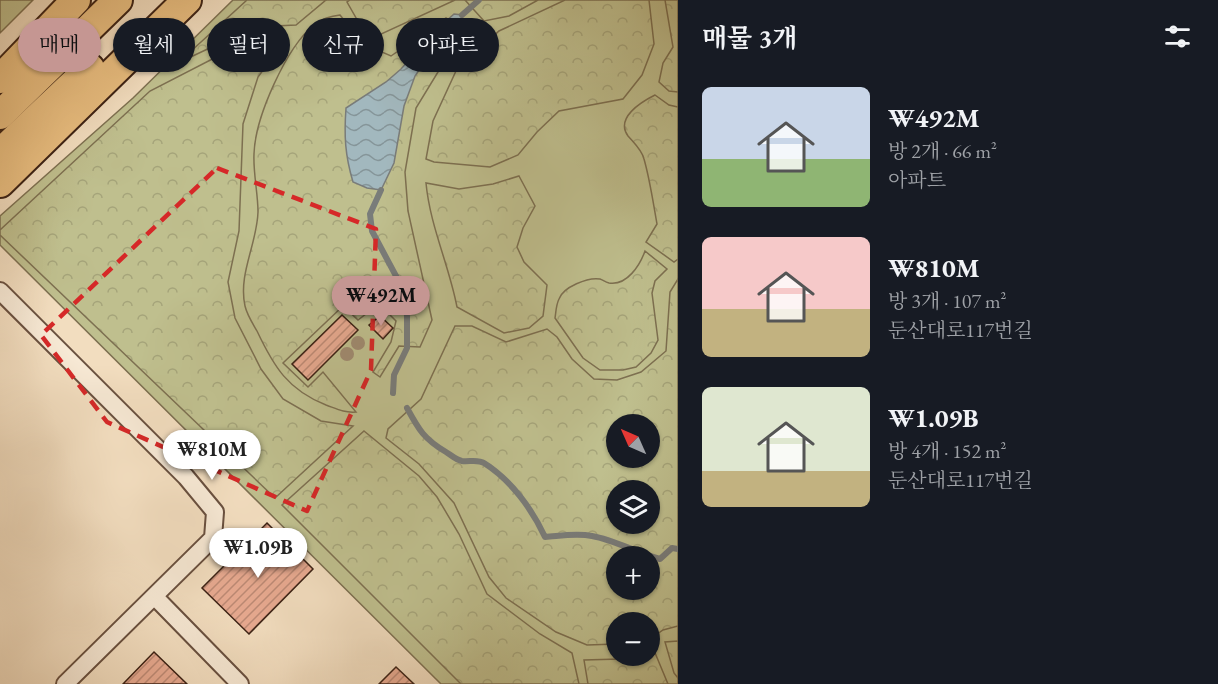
<!DOCTYPE html>
<html lang="ko">
<meta charset="utf-8">
<style>
body{margin:0;font-family:"EB Garamond","Noto Serif KR",serif;background:#20242c;color:#f1f3f6;height:100vh;display:flex;flex-direction:column;font-size:22px;white-space:nowrap}
*{box-sizing:border-box;margin:0}
p{font-size:20px;color:#9ea1a6}
.icon{flex:none;width:33px;height:33px;fill:none;stroke:currentColor;stroke-width:2;stroke-linecap:round;stroke-linejoin:round}
.map{position:relative;flex:1;overflow:hidden}
.side{display:flex;flex-direction:column;background:#171b24;width:540px}
.side>*{flex:none}
.top-card{position:absolute;left:18px;top:18px;width:570px;height:54px;display:flex;gap:12px}
.needle{width:39px;rotate:315deg}
.fabs{position:absolute;left:606px;top:414px;display:grid;gap:12px}
.fabs a{display:grid;place-items:center;width:54px;height:54px;border-radius:50%;background:#171b24;box-shadow:0 2px 4px #0004;font-size:30px}
.price{position:absolute;translate:-50% -51px;padding:0 14px;border-radius:21px;background:#fff;color:#222;font-size:20px;line-height:39px;filter:drop-shadow(0 2px 3px #0008)}
.price::after{content:'';position:absolute;left:50%;top:36px;width:18px;height:14px;margin-left:-9px;background:inherit;clip-path:polygon(0 0,100% 0,50% 100%)}
.price.current{background:#c59692;color:#111}
ul{padding:0;list-style:none}
li{display:flex;align-items:center;gap:18px;height:150px;padding:0 24px}
li span{display:grid;place-items:center;flex:none;width:168px;height:120px;border-radius:9px;color:#555}
li>.icon{margin-inline-start:auto}
span .icon{width:72px;height:72px;fill:#fffc;stroke-width:1}
li b{font-size:26px}
h2{display:flex;justify-content:space-between;align-items:center;height:72px;padding:0 24px;font-size:26px}
.pill{padding:0 21px;border-radius:27px;background:#171b24;box-shadow:0 2px 4px #0004;font-size:21px;line-height:54px}
.pill.current{background:#c59692;color:#111}
main{display:flex;flex:1;min-height:0}
.map>svg:first-child{display:block}
.green{fill:#bfbf8e;stroke:#7d7051;stroke-width:1.5;fill-rule:evenodd}
.forest{fill:url(#forest-crowns);stroke:#7d7051;stroke-width:1.5;fill-rule:evenodd}
.water{fill:url(#water-waves);stroke:#797c7a;stroke-width:1.5}
.lines{fill:none;stroke-linecap:round;stroke-linejoin:round}
.stream{stroke:#797c7a;stroke-width:6}
.building{fill:url(#building-hatch);stroke:#3b2114;stroke-width:1.5}
.street-casing{stroke:#69503f;stroke-width:20}
.highway-casing{stroke:#3b2114;stroke-width:32}
.street{stroke:#f7e9d5;stroke-width:16}
.highway{stroke:#e9be80;stroke-width:28}
.tree{fill:#a08b71}
.marked{fill:none;stroke:#d62828;stroke-width:4.5;stroke-dasharray:12 8;stroke-linejoin:round}
</style>
<main>
<div class="map">
<svg width="678" height="684" viewBox="0 0 678 684">
<defs>
<pattern id="forest-crowns" width="20" height="18" patternUnits="userSpaceOnUse" patternTransform="scale(1.5)"><rect width="20" height="18" fill="#bfbf8e"/><path d="M2 6a3 3 0 1 1 6 0M12 15a3 3 0 1 1 6 0" fill="none" stroke="#a5a47a"/></pattern>
<pattern id="water-waves" width="16" height="10" patternUnits="userSpaceOnUse" patternTransform="scale(1.5)"><rect width="16" height="10" fill="#a2b8be"/><path d="M0 5q4-4 8 0t8 0" fill="none" stroke="#859599"/></pattern>
<pattern id="building-hatch" width="6" height="6" patternUnits="userSpaceOnUse" patternTransform="scale(1.5)"><rect width="6" height="6" fill="#e8aa91"/><path d="M-1 1l2-2M0 6l6-6M5 7l2-2" fill="none" stroke="#bd8a75"/></pattern>
</defs>
<rect width="100%" height="100%" fill="#f2ddbf"/>
<filter id="stains"><feTurbulence type="fractalNoise" baseFrequency=".00333" numOctaves="4"/><feColorMatrix values="0 0 0 0 .2 0 0 0 0 .09 0 0 0 0 .02 0 0 0 .5 -.17"/></filter>
<radialGradient id="worn" r=".72"><stop offset=".6" stop-color="#630" stop-opacity="0"/><stop offset="1" stop-color="#630" stop-opacity=".3"/></radialGradient>
<!-- green -->
<g class="green">
<path d="M0,0H33L0,33Z"/>
<path d="M233,0H678V684H441L0,245V216L133,98ZM616,424H650V458H616ZM616,490H650V524H616ZM616,556H650V590H616ZM616,622H650V656H616Z"/>
</g>
<!-- forest -->
<g class="forest">
<path d="M247,0H326L296,25L254,27L178,63Z"/>
<path d="M350,0H455L377,36L359,23L347,2Z"/>
<path d="M465,0H538L509,16L484,21Z"/>
<path d="M565,0H649L654,44L642,75L623,99L559,111L537,132L518,155L490,167L434,162L426,159L433,121L456,71L499,31Z"/>
<path d="M665,0H678V92L669,91L659,82L663,63L673,47Z"/>
<path d="M340,15L363,44L391,56L446,18L466,31L452,49L416,108L405,172L408,211L432,320L420,347L399,346L380,377L373,372L391,342L396,321L379,304L358,320L343,306L283,363L308,387L323,372L356,412C344,413 337,409 326,405C288,390 274,367 257,331C253,324 247,315 245,306C238,274 257,244 258,212C258,193 253,173 254,154C255,118 286,47 315,24C322,19 331,16 340,15Z"/>
<path d="M286,39L258,77L243,124L239,231L228,282L235,318L261,369L283,399L321,421L353,426L275,498L0,235V230L150,91L224,53L257,43Z"/>
<path d="M655,95L669,105L678,107V259L674,262L646,242L657,224C653,202 650,180 644,159C642,150 634,143 628,136C615,118 641,102 655,95Z"/>
<path d="M519,176L535,206L523,228L517,247L524,262L547,285L543,316L529,328L504,333L457,307C449,265 430,226 426,183L459,189L493,184Z"/>
<path d="M645,251L667,269L655,281L652,293L658,340L651,353L636,367L623,370H600L583,358L555,318C556,312 556,305 559,299C563,287 588,277 600,279C603,280 605,282 609,283C627,286 640,265 645,251Z"/>
<path d="M678,279V626L663,630L650,639V622H616V644L587,645L556,632L506,598L489,577L454,503L419,464L386,438L388,429L421,399L455,326H472L506,342L547,329L557,337L572,359L594,379L617,380L641,372L666,351L670,292ZM616,424H650V458H616ZM616,490H650V524H616ZM616,556H650V590H616Z"/>
<path d="M364,431L419,476L437,497L459,534L487,594L540,634L572,653L579,684H461L282,505Z"/>
<path d="M678,641V678L674,673L665,642Z"/>
<path d="M653,648L668,684H588L584,660L620,659L630,656H650V649Z"/>
</g>
<!-- water -->
<path class="water" d="M454,14L462,15L461,21L430,54L415,76L404,106L394,163L381,190L367,188L353,182C345,155 344,136 346,108L386,82L401,69L435,31Z"/>
<g class="lines">
<!-- stream -->
<g class="stream">
<path d="M462,15L479,0"/>
<path d="M381,190L370,214L372,231L404,291L407,316V348L394,375L393,393"/>
<path d="M407,408C419,430 424,439 446,452C451,455 456,460 462,461C469,462 478,459 484,463C511,480 532,509 545,537C560,536 576,533 592,536C615,540 637,553 660,559L672,548L678,549"/>
</g>
</g>
<!-- building -->
<g class="building">
<path d="M342,315L358,330L308,380L292,364Z"/>
<path d="M380,316L393,328L383,339L369,325Z"/>
<path d="M267,523L313,569L249,634L202,588Z"/>
<path d="M154,652L187,684H123Z"/>
<path d="M396,667L414,684H379Z"/>
</g>
<g class="lines">
<defs>
<g id="street">
<path d="M0,291L186,477L215,512L213,538L65,684"/>
<path d="M155,597L240,684"/>
</g>
<g id="highway">
<path d="M0,79L76,0"/>
<path d="M0,115L118,0"/>
<path d="M0,153L90,68"/>
<path d="M0,183L187,0"/>
</g>
</defs>
<!-- street casing -->
<use href="#street" class="street-casing"/>
<!-- highway casing -->
<use href="#highway" class="highway-casing"/>
<!-- street -->
<use href="#street" class="street"/>
<!-- highway -->
<use href="#highway" class="highway"/>
</g>
<!-- trees -->
<g class="tree">
<circle cx="358" cy="343" r="7"/>
<circle cx="347" cy="354" r="7"/>
</g>
<!-- marked area -->
<path class="marked" d="M217,168L376,229L371,370L307,511L107,422L41,335Z"/>
<rect width="100%" height="100%" filter="url(#stains)"/>
<rect width="100%" height="100%" fill="url(#worn)"/>
</svg>
<div class="fabs">
<a><svg class="needle" viewBox="-14 -14 28 28"><path d="M0-13l5 13h-10z" fill="#e53935"/><path d="M0 13l5-13h-10z" fill="#9ea1a6"/></svg></a>
<a><svg class="icon" aria-label="layers" viewBox="0 0 24 24"><path d="M12 4l9 5-9 5-9-5zM3 14l9 5 9-5"/></svg></a>
<a>+</a>
<a>−</a>
</div>
<b class="price current" style="left:381px;top:327px">₩492M</b>
<b class="price" style="left:212px;top:481px">₩810M</b>
<b class="price" style="left:258px;top:579px">₩1.09B</b>
<div class="top-card">
<a class="pill current">매매</a>
<a class="pill">월세</a>
<a class="pill">필터</a>
<a class="pill">신규</a>
<a class="pill">아파트</a>
</div>
</div>
<section class="side">
<h2>매물 3개<svg class="icon" aria-label="filters" viewBox="0 0 24 24"><path d="M4 7h16M4 17h16"/><circle cx="9" cy="7" r="2"/><circle cx="15" cy="17" r="2"/></svg></h2>
<ul>
<li><span style="background:linear-gradient(#c9d6e8 60%,#8fb573 0)"><svg class="icon" aria-label="home" viewBox="0 0 24 24"><path d="M3 11l9-7 9 7M6 9v11h12V9"/></svg></span><div><b>₩492M</b><p>방 2개 · 66 m²</p><p>아파트</p></div></li>
<li><span style="background:linear-gradient(#f6c9c9 60%,#c2b280 0)"><svg class="icon" aria-label="home" viewBox="0 0 24 24"><path d="M3 11l9-7 9 7M6 9v11h12V9"/></svg></span><div><b>₩810M</b><p>방 3개 · 107 m²</p><p>둔산대로117번길</p></div></li>
<li><span style="background:linear-gradient(#dfe7d0 70%,#c2b280 0)"><svg class="icon" aria-label="home" viewBox="0 0 24 24"><path d="M3 11l9-7 9 7M6 9v11h12V9"/></svg></span><div><b>₩1.09B</b><p>방 4개 · 152 m²</p><p>둔산대로117번길</p></div></li>
</ul>
</section>
</main>
